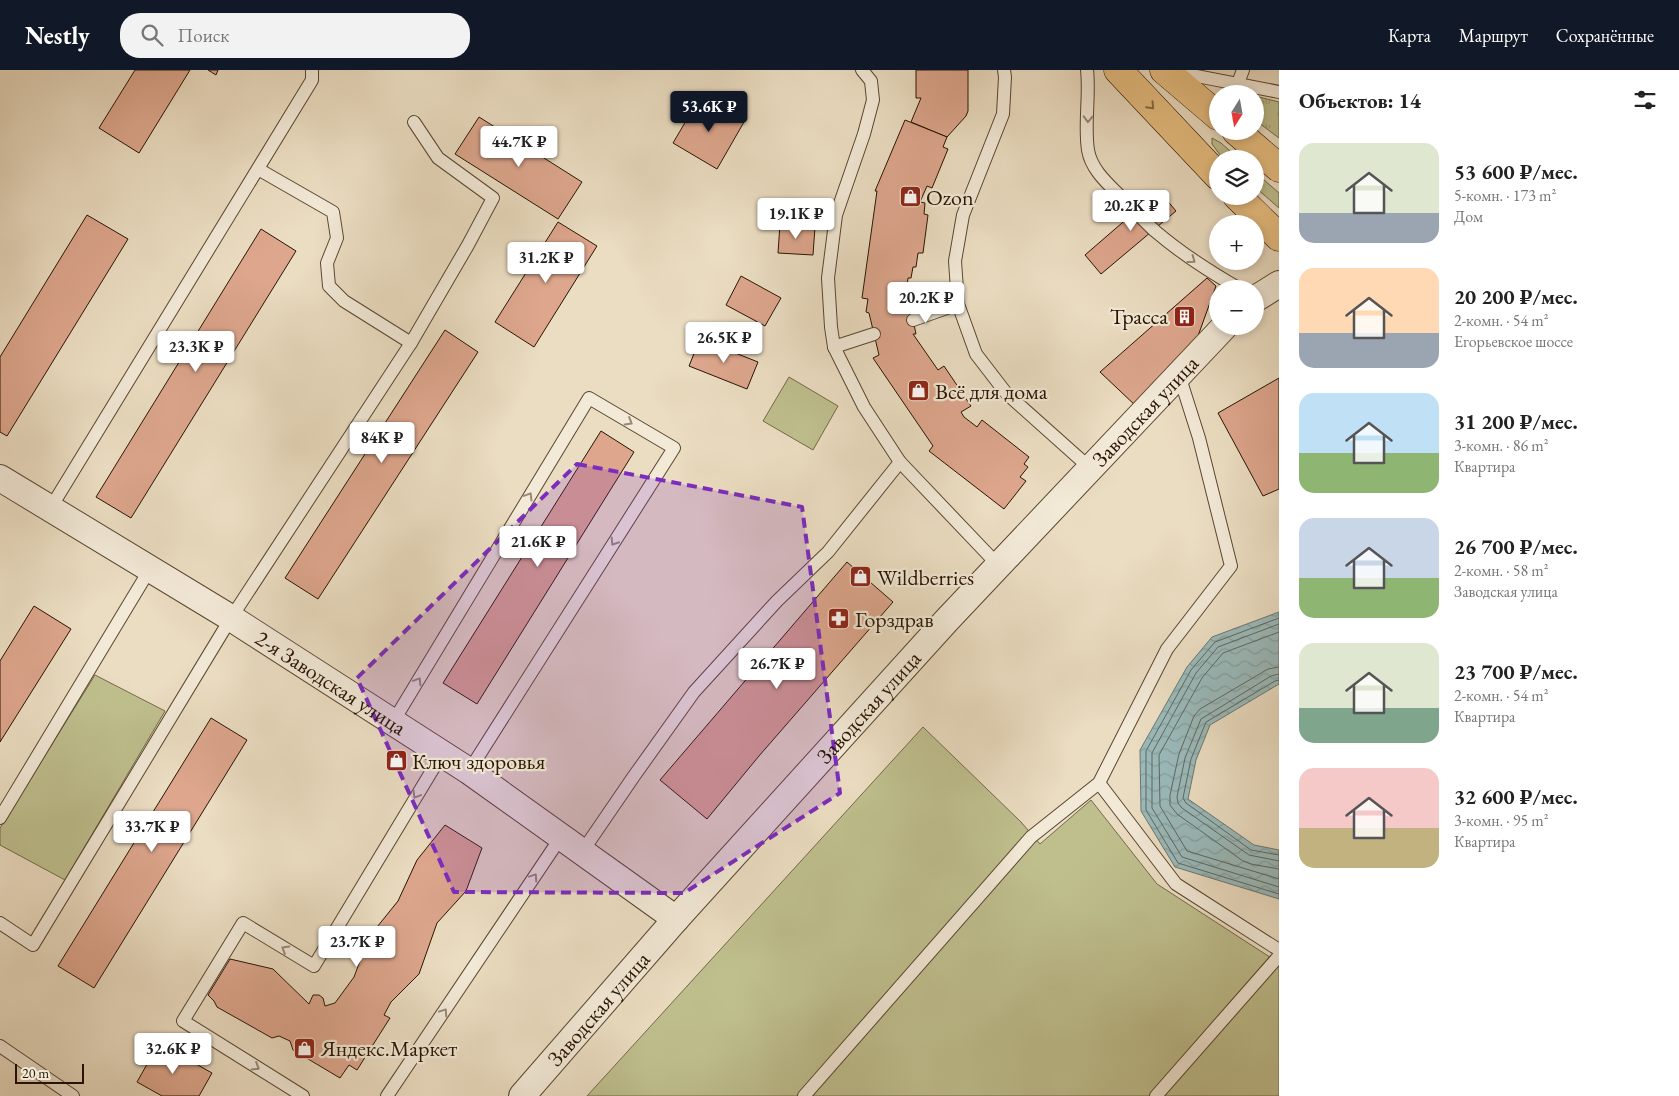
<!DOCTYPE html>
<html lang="ru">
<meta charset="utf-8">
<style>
body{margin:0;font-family:"EB Garamond",serif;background:#f2f2f2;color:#222;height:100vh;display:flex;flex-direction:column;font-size:19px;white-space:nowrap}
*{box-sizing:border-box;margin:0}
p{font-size:16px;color:#767676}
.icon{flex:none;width:28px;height:28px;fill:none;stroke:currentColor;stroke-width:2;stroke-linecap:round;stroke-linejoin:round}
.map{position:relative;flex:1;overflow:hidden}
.sheet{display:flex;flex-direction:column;background:#fff;width:400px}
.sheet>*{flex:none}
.needle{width:32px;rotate:191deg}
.tools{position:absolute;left:1209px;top:15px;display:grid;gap:10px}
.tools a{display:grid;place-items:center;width:55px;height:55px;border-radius:50%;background:#fff;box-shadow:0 2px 8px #0003;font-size:25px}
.scale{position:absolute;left:15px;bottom:12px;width:69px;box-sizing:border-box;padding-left:5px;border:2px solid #281400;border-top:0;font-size:14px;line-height:18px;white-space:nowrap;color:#281400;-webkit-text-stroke:4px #f2e9d7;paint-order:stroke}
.price{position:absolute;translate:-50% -42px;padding:0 11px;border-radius:5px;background:#fff;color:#222;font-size:16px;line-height:32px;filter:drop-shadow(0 1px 2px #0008)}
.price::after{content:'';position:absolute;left:50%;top:30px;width:15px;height:11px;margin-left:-8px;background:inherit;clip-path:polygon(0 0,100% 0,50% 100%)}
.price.on{background:#111827;color:#fff}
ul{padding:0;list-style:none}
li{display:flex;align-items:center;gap:15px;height:125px;padding:0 20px}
li span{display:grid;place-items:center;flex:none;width:140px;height:100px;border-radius:15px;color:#555}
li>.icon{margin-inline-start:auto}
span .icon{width:60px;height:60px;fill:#fffc;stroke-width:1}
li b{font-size:21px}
h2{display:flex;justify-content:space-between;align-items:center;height:60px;padding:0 20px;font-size:21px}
header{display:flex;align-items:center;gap:30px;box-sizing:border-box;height:70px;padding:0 25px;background:#111827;color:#fff}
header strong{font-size:24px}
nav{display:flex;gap:28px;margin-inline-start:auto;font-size:18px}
.search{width:350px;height:45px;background:#f2f2f2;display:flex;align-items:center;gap:12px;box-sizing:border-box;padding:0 18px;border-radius:20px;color:#767676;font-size:19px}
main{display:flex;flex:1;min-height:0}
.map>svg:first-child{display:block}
.grass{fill:url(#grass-tufts);stroke:#746a47}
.green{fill:#bfbf8e;stroke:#746a47}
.water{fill:url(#water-waves);stroke:#6c7870}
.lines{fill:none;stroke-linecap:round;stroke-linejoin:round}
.shore{stroke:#61675e;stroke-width:1}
.building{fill:#dda68d;stroke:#281400}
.service-casing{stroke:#594630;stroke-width:14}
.minor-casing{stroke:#594630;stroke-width:28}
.primary-casing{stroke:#281400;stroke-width:29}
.service{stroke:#f2e9d7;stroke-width:12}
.minor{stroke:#f2e9d7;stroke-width:26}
.primary{stroke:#e6be81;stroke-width:28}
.oneway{stroke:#876940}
.oneway2{stroke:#978976}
.marked{fill:#7b2cbf;fill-opacity:0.2;stroke:#7b2cbf;stroke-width:4;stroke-dasharray:10 6;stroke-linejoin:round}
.labels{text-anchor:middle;stroke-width:4.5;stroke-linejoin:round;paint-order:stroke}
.poi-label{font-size:22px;fill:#281400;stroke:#f2e9d7;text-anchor:start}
.street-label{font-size:22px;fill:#281400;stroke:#f2e9d7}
</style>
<header>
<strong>Nestly</strong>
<div class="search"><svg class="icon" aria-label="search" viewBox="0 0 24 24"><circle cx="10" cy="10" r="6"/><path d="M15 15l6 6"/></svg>Поиск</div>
<nav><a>Карта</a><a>Маршрут</a><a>Сохранённые</a></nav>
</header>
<main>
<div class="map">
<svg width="1279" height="1026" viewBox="0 0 1279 1026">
<defs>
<pattern id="grass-tufts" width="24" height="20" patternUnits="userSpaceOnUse" patternTransform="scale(1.25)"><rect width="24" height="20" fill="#bfbf8e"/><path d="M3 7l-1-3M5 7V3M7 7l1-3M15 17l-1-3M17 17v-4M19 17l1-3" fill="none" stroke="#a4a379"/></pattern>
<pattern id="water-waves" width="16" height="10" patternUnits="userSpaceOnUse" patternTransform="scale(1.25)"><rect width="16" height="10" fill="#9ababb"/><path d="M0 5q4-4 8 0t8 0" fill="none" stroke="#859f9f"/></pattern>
</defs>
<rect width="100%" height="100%" fill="#ebddc2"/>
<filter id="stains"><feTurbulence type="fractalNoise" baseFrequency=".004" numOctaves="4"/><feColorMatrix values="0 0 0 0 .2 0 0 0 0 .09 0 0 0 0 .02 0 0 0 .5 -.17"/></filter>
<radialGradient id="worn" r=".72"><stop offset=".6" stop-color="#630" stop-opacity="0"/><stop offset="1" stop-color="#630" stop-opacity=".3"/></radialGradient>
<!-- grass -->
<g class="grass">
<path d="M1255,26L1279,32V68L1255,50Z"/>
<path d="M1212,68L1221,73L1239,89H1223L1212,74Z"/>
<path d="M1255,102L1279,123V138L1255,117Z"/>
</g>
<!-- green -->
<g class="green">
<path d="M789,307L838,336L813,380L763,351Z"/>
<path d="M95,605L165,641L65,810L0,775V758Z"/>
<path d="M923,657L1021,752L1040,774L1091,730L1157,814L1279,893V1026H587Z"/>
</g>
<!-- water -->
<path class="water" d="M1279,542V614L1210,655L1196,690L1188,729L1254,775L1279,780V829L1175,797L1141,741L1140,680L1187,597L1212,567Z"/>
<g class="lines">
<!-- shore -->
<g class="shore">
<path d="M1279,548L1215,572L1191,600L1146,681V740L1178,793L1279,824"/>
<path d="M1279,554L1218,577L1196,603L1152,683V738L1182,787L1279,817"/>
<path d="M1279,562L1223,583L1202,608L1159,685L1160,736L1187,781L1279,809"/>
<path d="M1279,597L1268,599L1200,639L1194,646L1179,684L1170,725V735L1177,744L1243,791L1251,794L1279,799"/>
<path d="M1279,604L1271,606L1201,649L1185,688L1177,727L1178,733L1182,738L1249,785L1279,791"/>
<path d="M1279,610L1275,611L1206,652L1191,689L1183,728L1186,733L1251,780L1279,785"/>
</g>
</g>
<!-- building -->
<g class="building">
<path d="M135,0H190L139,83L99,58Z"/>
<path d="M208,0H218L216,5Z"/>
<path d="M916,0H968V41L966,46L947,67L911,52L921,28H916Z"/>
<path d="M700,27L744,52L717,99L673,73Z"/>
<path d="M479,47L582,112L558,149L455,84Z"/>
<path d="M905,50L947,67L943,77L948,79L932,118L927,116L920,132L925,133L924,144L928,145L923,183H918L916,197H913L911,208H908L905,232L909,231L916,264H913L938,300L944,296L971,336L961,342L964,347L977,357L982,350L1029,387L1024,394L1028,397L1020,407L1026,411L1004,439L929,381L933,376L873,288L879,285L869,243L866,242L868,229L862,228L877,121H875Z"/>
<path d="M1159,121L1176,141L1101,204L1085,185Z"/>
<path d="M87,145L128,169L7,366L0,362V287Z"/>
<path d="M558,152L597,176L534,277L495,252Z"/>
<path d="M780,154L815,157L813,185L778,183Z"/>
<path d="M261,159L296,181L131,448L96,427Z"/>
<path d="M741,206L781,228L765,256L726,235Z"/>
<path d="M1207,208L1216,216L1194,277L1137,337L1100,302Z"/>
<path d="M445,260L478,282L318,529L285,508Z"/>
<path d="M700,269L758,292L747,319L689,296Z"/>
<path d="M1279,308V419L1263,426L1218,343Z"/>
<path d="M601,361L634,382L477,634L443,613Z"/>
<path d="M847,492L893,532L759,686L707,749L660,710Z"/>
<path d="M34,536L71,559L0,672V591Z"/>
<path d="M211,648L247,670L94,918L58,896Z"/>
<path d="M445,755L482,778L466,821L437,853L419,904L391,932L384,945L390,948L357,1000L349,995L340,1008L293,980L290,971L279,966L272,968L217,937L214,931L208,925L230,889L273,899L309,934L313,925H319L323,928L325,936L335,933L354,907L369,867L398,831L417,790Z"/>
<path d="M159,973L212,1003L199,1026H162L137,1012Z"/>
</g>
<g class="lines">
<defs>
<g id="service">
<path d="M862,0L871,11L873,30L864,64L836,145L828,208L831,257L834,277L864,337L900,392L998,495"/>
<path d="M1004,0L1005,7L1003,44L963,145L955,191L958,234L976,284L1006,323L1090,398"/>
<path d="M1087,0C1090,26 1084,54 1088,80C1091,99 1107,113 1120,126C1132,138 1143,150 1155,161C1182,184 1210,202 1240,219"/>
<path d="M1176,2L1279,22"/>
<path d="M1238,13L1243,0"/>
<path d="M258,99L333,142L337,168L327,193L329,216L344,231L411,273"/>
<path d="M913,250L958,234"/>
<path d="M834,277L874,264"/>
<path d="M50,439L312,10V0"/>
<path d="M393,652L589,328L674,378L469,701"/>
<path d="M1099,713L1176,814L1279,880"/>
<path d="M0,748L150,499"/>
<path d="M582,782L634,706L694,622L777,531L828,482L900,392"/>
<path d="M0,853L33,875L231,548L411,273L468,175L493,128L438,88L414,52"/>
<path d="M0,976L73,1026"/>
<path d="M303,1026L183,951L243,853L314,896L442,684"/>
<path d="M387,1026L561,767"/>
<path d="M804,1026L1031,767L1099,713L1167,579L1231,496L1199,368L1179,305"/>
<path d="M1156,1026L1279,886"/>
</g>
<g id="minor">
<path d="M1255,229L1279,214"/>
<path id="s1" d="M0,408L231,548L469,701L676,849"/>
<path id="s2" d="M522,1026L676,849L947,550L1225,256"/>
</g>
<g id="primary">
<path d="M1118,0L1218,106"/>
<path d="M1164,0L1218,46"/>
<path d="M1236,61L1279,98"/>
<path d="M1237,126L1279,167"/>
</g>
</defs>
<!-- service casing -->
<use href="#service" class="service-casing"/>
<!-- minor casing -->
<use href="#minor" class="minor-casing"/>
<!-- primary casing -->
<use href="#primary" class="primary-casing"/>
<!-- service -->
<use href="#service" class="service"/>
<!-- minor -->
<use href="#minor" class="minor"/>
<!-- primary -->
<use href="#primary" class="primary"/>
</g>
<!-- one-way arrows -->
<defs><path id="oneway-chevron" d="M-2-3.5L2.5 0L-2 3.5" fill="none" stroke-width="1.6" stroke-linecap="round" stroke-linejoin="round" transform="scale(1.25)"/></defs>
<use class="oneway" href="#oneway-chevron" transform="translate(1151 36) rotate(47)"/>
<g class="oneway2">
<use href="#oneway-chevron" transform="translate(1088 49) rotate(91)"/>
<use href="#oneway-chevron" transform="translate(1192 190) rotate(36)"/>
<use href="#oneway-chevron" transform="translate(629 352) rotate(31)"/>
<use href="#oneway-chevron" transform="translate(529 426) rotate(-59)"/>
<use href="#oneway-chevron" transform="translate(614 472) rotate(122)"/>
<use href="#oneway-chevron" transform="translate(418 611) rotate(-59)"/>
<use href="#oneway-chevron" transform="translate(416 725) rotate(121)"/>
<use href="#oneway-chevron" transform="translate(534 807) rotate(-56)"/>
<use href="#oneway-chevron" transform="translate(285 879) rotate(-149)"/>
<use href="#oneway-chevron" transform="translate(444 942) rotate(-56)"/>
<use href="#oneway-chevron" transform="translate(256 997) rotate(32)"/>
</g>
<!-- marked area -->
<path class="marked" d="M577,394L802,437L840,723L684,823L454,822L357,608Z"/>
<!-- icons -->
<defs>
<symbol id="shop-square" viewBox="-11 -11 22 22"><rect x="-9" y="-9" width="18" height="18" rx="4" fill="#8f2418" stroke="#f2e9d7"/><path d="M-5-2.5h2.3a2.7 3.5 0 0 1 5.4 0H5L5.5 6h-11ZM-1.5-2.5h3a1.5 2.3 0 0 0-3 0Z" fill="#fff"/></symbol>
<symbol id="building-square" viewBox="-11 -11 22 22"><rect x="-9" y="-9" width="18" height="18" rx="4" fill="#8f2418" stroke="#f2e9d7"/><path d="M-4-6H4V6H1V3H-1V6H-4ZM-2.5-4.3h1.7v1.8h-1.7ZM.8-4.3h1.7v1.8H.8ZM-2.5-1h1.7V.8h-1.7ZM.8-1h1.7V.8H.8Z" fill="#fff"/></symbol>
<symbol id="pharmacy-square" viewBox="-11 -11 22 22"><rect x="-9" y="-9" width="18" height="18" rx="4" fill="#8f2418" stroke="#f2e9d7"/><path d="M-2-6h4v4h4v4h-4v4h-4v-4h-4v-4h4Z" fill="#fff"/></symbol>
</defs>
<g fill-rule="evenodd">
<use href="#shop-square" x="898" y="114" width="25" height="25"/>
<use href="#building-square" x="1172" y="234" width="25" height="25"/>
<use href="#shop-square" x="906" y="308" width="25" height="25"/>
<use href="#shop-square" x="848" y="494" width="25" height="25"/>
<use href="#pharmacy-square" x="826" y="536" width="25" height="25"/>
<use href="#shop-square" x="384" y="678" width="25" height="25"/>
<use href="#shop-square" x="292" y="966" width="25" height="25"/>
</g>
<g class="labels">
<!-- poi labels -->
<g class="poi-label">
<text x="926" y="135">Ozon</text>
<text x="1168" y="254" text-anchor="end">Трасса</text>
<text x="935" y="329">Всё для дома</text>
<text x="877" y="515">Wildberries</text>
<text x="855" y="557">Горздрав</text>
<text x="412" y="699">Ключ здоровья</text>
<text x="321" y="986">Яндекс.Маркет</text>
</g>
<!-- street labels -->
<g class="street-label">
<text dy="8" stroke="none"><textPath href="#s2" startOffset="926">Заводская улица</textPath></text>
<text dy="8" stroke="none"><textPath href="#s1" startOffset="389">2-я Заводская улица</textPath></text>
<text dy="8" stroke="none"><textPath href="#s2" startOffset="521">Заводская улица</textPath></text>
<text dy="8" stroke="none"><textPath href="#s2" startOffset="116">Заводская улица</textPath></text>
</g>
</g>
<rect width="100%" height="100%" filter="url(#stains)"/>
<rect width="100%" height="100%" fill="url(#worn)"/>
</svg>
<div class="tools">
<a><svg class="needle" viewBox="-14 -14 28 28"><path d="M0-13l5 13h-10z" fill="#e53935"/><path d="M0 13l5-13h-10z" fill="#767676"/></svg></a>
<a><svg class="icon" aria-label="layers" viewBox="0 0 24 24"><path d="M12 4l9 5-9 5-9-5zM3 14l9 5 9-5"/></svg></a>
<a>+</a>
<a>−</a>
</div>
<div class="scale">20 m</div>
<b class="price on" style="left:709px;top:63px">53.6K ₽</b>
<b class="price" style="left:519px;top:98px">44.7K ₽</b>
<b class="price" style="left:1131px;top:162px">20.2K ₽</b>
<b class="price" style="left:796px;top:170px">19.1K ₽</b>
<b class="price" style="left:546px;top:214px">31.2K ₽</b>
<b class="price" style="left:926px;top:254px">20.2K ₽</b>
<b class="price" style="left:724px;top:294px">26.5K ₽</b>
<b class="price" style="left:196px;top:303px">23.3K ₽</b>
<b class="price" style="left:382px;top:394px">84K ₽</b>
<b class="price" style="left:538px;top:498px">21.6K ₽</b>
<b class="price" style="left:777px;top:620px">26.7K ₽</b>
<b class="price" style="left:152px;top:783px">33.7K ₽</b>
<b class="price" style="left:357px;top:898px">23.7K ₽</b>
<b class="price" style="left:173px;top:1005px">32.6K ₽</b>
</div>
<section class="sheet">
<h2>Объектов: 14<svg class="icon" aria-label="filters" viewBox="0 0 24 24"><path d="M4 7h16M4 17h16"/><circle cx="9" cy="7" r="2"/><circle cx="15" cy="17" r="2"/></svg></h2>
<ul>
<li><span style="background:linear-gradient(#dfe7d0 70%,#9aa5b1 0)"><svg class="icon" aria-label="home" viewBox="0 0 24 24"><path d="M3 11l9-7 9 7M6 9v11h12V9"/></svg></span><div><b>53 600 ₽/мес.</b><p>5-комн. · 173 m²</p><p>Дом</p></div></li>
<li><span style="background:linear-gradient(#ffd9b3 65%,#9aa5b1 0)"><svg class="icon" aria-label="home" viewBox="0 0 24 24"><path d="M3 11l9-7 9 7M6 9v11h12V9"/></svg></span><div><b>20 200 ₽/мес.</b><p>2-комн. · 54 m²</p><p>Егорьевское шоссе</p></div></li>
<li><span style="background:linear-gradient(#bfe0f5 60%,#8fb573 0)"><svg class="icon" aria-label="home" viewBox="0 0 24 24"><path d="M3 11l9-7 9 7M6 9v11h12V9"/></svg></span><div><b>31 200 ₽/мес.</b><p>3-комн. · 86 m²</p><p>Квартира</p></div></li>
<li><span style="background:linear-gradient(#c9d6e8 60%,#8fb573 0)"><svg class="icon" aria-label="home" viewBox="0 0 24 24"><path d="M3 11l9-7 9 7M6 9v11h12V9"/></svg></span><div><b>26 700 ₽/мес.</b><p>2-комн. · 58 m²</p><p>Заводская улица</p></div></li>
<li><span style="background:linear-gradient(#dfe7d0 65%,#7fa58c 0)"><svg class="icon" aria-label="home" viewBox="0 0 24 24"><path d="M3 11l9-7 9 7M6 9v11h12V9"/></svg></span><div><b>23 700 ₽/мес.</b><p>2-комн. · 54 m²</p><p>Квартира</p></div></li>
<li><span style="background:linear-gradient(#f6c9c9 60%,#c2b280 0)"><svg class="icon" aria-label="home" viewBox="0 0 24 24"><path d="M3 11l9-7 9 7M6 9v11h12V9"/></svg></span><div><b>32 600 ₽/мес.</b><p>3-комн. · 95 m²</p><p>Квартира</p></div></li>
</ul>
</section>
</main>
